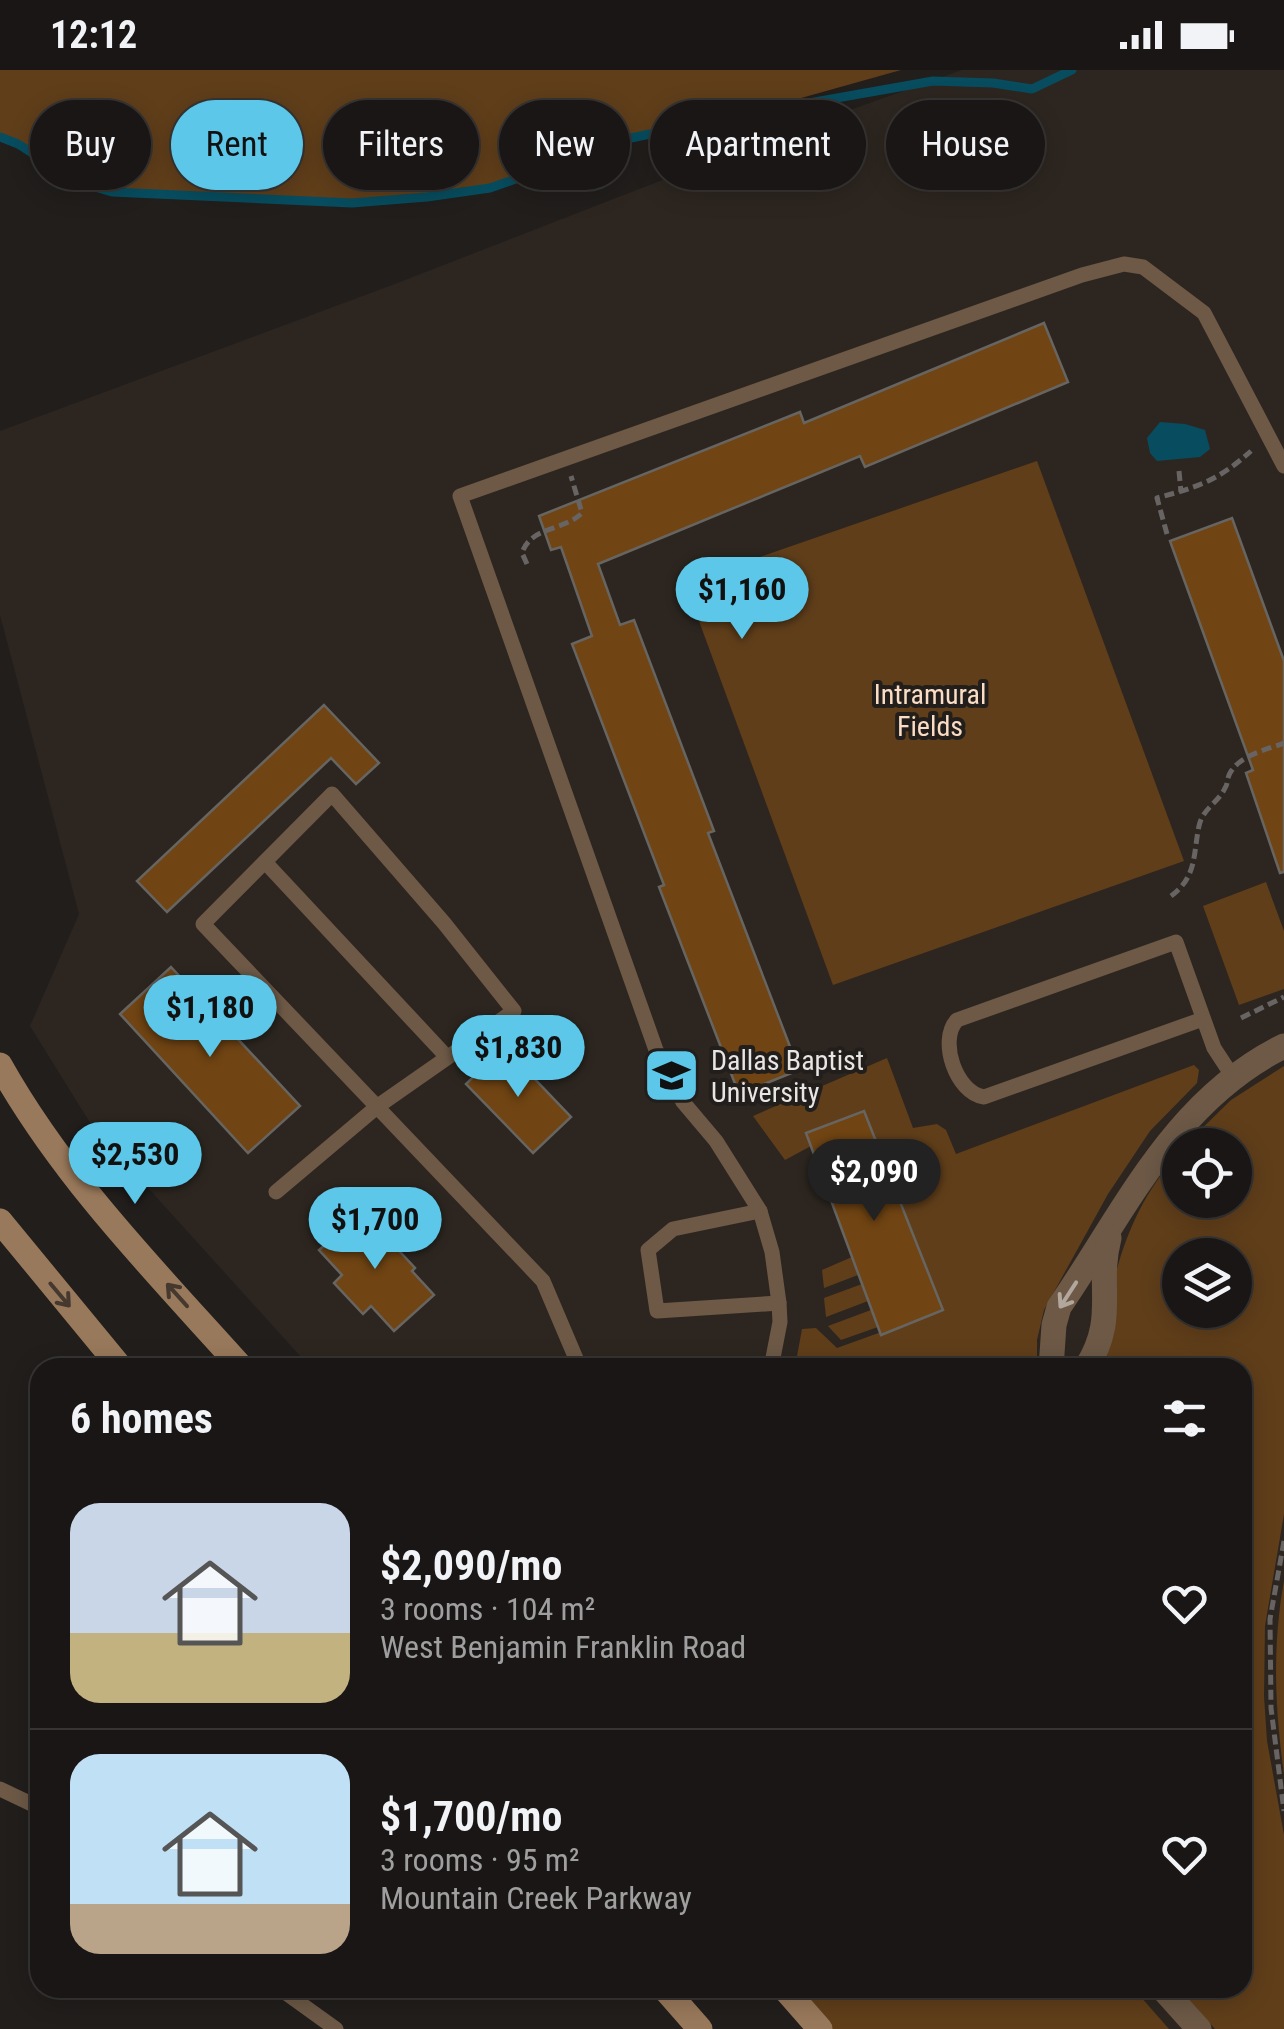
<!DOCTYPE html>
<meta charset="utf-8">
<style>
body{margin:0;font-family:"Roboto Condensed",sans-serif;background:#221f1e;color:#f1f3f6;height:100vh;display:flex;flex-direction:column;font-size:38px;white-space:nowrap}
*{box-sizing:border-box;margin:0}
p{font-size:32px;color:#9f9fa0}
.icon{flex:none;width:55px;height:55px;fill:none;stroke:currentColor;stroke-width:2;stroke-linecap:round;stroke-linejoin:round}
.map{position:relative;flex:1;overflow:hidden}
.side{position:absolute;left:30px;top:1288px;width:1222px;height:640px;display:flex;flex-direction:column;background:#191615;border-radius:30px;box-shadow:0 5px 25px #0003,0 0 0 2px #373534}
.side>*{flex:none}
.guide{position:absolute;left:30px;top:30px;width:1225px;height:90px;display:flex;gap:20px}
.fabs{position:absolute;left:1162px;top:1058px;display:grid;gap:20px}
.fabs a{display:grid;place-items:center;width:90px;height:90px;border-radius:50%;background:#191615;box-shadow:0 5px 25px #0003,0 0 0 2px #373534;font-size:50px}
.price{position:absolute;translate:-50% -85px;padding:0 22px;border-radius:35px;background:#5cc7e8;color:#111;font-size:32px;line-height:65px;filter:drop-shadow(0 2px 5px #0008)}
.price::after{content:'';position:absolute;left:50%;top:60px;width:30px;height:22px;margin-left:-15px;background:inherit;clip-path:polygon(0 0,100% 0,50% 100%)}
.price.current{background:#222;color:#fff}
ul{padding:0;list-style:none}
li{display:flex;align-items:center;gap:30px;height:250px;padding:0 40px}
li+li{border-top:2px solid #373534}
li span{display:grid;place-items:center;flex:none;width:280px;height:200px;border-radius:30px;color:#555}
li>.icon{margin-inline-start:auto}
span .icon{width:120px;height:120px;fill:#fffc;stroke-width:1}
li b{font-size:42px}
h2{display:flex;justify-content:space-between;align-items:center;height:120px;padding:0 40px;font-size:42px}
.chip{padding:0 35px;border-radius:45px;background:#191615;box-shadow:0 5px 25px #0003,0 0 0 2px #373534;font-size:35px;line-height:90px}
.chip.current{background:#5cc7e8;color:#111}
.status{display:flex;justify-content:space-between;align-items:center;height:70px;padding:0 50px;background:#191615;direction:ltr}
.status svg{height:28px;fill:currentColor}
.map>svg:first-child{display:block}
.built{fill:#2d2620;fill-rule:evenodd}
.green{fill:#603e1a;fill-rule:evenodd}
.water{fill:#074d5f}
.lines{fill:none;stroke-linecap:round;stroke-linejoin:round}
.stream{stroke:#074d5f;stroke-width:9}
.building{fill:#704413;stroke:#676562;stroke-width:2.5}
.path{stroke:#676463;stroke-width:5;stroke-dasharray:10 5;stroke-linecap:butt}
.lane{stroke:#6d5946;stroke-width:15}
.street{stroke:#6d5946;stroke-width:25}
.secondary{stroke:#99795b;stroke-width:25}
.oneway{stroke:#45392f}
.oneway2{stroke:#b1a79d}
.labels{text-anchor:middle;stroke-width:8;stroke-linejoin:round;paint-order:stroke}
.park-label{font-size:28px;fill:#faddc4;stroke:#211e1c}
.poi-label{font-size:28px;fill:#e8e6e5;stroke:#211e1c;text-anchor:start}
</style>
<div class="status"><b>12:12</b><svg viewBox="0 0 49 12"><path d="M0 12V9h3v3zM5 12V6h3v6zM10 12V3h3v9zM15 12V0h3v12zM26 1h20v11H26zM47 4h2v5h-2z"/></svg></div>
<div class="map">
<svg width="1284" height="1959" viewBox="0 0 1284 1959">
<rect width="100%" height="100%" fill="#211e1c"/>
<!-- built -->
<path class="built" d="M962,0H1284V1959H913L875,1918H1242V1298L310,1297L92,1056L30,956L79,844L0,545V361L400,212L755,74ZM1180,1075H1235V1130H1180ZM1180,1185H1235V1240H1180Z"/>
<!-- green -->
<g class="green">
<path d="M0,0H901L741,45L631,68L490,118L352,133L112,122L78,112L18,74L0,67Z"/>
<path d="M1037,391L1184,791L833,915L685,513Z"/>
<path d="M1266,812L1284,861V919L1239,935L1203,836Z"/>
<path d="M887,988L913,1058L937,1054L946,1060L956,1084L1194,995L1199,1000L1197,1013L1150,1061L1108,1124L1044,1240L1037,1270V1297H795L802,1259L816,1258L837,1278L942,1240L864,1041L807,1063L811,1076L785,1090L753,1046Z"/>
<path d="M1284,996V1444L1265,1556L1264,1626L1267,1671L1284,1765V1959H1215L1178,1918H1242V1298H1096C1113,1211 1120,1150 1180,1081V1130H1235V1075H1185L1231,1030ZM1180,1185H1235V1240H1180Z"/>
<path d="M852,1187L858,1205L824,1218L822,1200Z"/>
<path d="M862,1214L868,1231L826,1247L824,1228Z"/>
<path d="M871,1240L878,1257L841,1270L828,1256Z"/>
<path d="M1284,1511V1704C1275,1641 1272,1575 1284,1511Z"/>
<path d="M794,1918H1133L1169,1959H829Z"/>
</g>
<!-- water -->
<path class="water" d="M1160,352L1185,354L1205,360L1210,379L1200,387L1157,391L1150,383L1147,368Z"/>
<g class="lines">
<!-- stream -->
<path class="stream" d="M0,67L18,74L78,112L112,122L352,133L427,127L490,118L631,68L741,45L933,11L993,13L1032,19L1072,0"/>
</g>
<!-- building -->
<g class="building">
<path d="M1044,253L1068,312L865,397L860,386L598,494L620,555L634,550L714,761L708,763L799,1000L739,1024L659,817L664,815L572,574L592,566L561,477L551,480L539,446L800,342L804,353Z"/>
<path d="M1232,448L1284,591V802L1280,803L1246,703L1253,700L1170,471Z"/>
<path d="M324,635L379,693L356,714L331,688L167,842L137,811Z"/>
<path d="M171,897L300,1036L248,1083L120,944Z"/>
<path d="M504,977L571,1047L533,1083L466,1014Z"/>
<path d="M864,1041L943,1240L881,1265L806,1063Z"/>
<path d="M362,1141L415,1198L412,1201L434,1225L394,1261L371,1236L363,1244L334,1213L342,1205L319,1180Z"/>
</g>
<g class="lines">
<!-- path -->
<g class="path">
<path d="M1179,401L1181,422"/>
<path d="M1167,464L1157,428C1198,417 1219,410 1251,381"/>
<path d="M527,494L522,483C531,456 564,461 582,443L571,406"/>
<path d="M1171,826C1197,807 1193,785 1199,756C1203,738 1218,733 1225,718C1228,714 1227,708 1230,703C1240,685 1266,680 1284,673"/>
<path d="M1241,948L1284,927"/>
<path d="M1284,1471L1270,1549L1271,1638L1284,1741"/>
</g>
<!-- lane -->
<g class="lane">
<path d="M265,792L447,987"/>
<path d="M1203,949L984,1027C956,1023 938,970 957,950L1176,872L1214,978L1233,1007"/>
<path d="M276,1122L378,1036L514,941L444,853L332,724L203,854L543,1211L580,1298"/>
<path d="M760,1141L673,1159L648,1180L657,1241L779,1233"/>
<path d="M771,1298L780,1252L779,1233L772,1182L760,1141L716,1071L683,1032L656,980L460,426L1082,205L1124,194L1143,197L1204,243L1284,396"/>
<path d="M0,1719L40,1738"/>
<path d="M279,1918L336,1959"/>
</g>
<!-- street -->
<g class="street">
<path d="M1051,1298L1054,1255L1059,1237C1125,1141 1174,1030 1284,976"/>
<path d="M1086,1298C1118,1248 1096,1218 1109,1168"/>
<path d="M1162,1918L1199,1959"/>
</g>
<!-- secondary -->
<g class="secondary">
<path d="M0,995C64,1109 155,1201 242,1298"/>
<path d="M0,1151L121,1298"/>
<path d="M664,1918L700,1959"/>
<path d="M784,1918L820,1959"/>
</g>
</g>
<!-- one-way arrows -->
<defs><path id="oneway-shaft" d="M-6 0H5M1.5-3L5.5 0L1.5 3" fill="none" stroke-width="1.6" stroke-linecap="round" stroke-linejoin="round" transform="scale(2.5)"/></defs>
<g class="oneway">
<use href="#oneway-shaft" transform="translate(60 1225) rotate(50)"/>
<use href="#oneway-shaft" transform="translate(177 1225) rotate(-132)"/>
</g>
<use class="oneway2" href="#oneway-shaft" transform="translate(1068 1225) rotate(123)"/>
<!-- icons -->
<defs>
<symbol id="university-square" viewBox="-11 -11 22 22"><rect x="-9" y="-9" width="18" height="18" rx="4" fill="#5cc7e8" stroke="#211e1c"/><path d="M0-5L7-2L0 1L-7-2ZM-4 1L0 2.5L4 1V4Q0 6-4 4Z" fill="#111"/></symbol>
</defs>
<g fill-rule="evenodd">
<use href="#university-square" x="640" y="974" width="63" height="63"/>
</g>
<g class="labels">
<!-- park labels -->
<g class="park-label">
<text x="930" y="634">Intramural<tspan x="930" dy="32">Fields</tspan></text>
</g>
<!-- poi labels -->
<g class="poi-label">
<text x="711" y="1000">Dallas Baptist<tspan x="711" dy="32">University</tspan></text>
</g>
</g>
</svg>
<div class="fabs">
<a><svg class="icon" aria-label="locate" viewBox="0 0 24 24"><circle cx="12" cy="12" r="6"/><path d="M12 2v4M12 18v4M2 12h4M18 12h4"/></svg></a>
<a><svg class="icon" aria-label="layers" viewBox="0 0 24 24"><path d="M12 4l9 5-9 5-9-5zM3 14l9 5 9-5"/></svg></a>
</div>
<b class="price" style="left:742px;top:572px">$1,160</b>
<b class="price" style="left:210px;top:990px">$1,180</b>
<b class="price" style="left:518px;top:1030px">$1,830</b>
<b class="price" style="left:135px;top:1137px">$2,530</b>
<b class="price current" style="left:874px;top:1154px">$2,090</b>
<b class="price" style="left:375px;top:1202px">$1,700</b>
<div class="guide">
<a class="chip">Buy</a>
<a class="chip current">Rent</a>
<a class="chip">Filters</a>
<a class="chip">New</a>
<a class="chip">Apartment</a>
<a class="chip">House</a>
</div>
<section class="side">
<h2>6 homes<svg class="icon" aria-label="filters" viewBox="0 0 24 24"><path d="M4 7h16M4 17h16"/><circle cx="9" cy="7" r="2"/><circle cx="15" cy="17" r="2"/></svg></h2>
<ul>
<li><span style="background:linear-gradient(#c9d6e8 65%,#c2b280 0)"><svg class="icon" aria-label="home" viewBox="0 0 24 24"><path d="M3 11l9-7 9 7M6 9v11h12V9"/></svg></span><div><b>$2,090/mo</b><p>3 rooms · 104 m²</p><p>West Benjamin Franklin Road</p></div><svg class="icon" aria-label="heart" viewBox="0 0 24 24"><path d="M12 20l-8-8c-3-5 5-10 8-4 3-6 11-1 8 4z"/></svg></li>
<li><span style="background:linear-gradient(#bfe0f5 75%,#b9a48a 0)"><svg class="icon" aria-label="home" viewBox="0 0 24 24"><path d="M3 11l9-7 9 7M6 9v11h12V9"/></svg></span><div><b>$1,700/mo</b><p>3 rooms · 95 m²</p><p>Mountain Creek Parkway</p></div><svg class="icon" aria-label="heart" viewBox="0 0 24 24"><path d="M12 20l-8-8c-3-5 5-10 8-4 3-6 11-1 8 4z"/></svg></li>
</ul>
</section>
</div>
